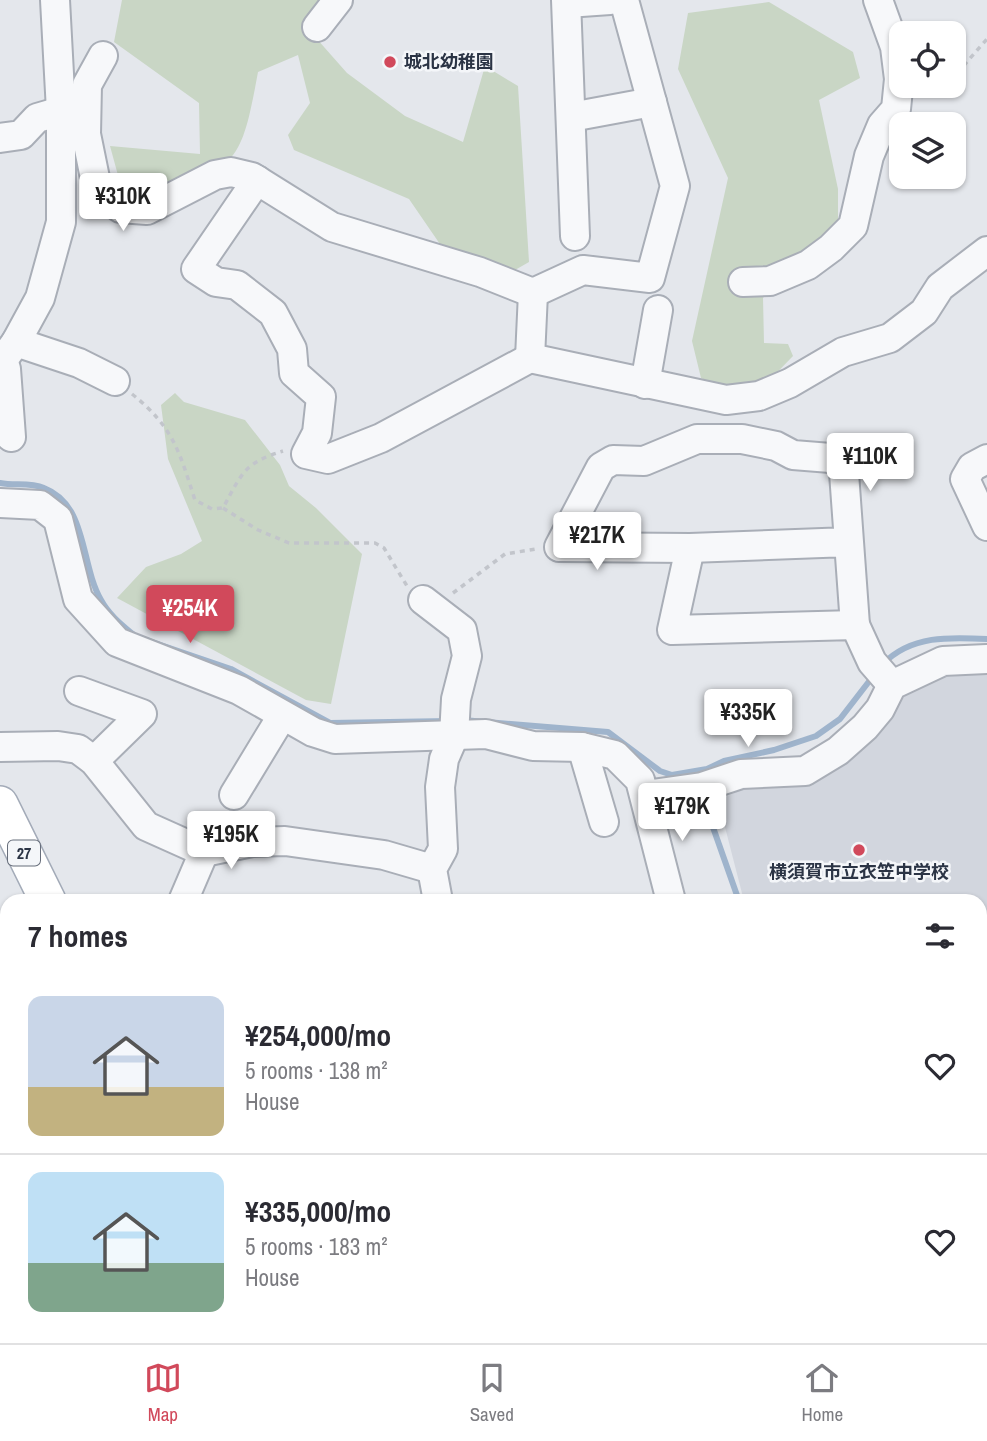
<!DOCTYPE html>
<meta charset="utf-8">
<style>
body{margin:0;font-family:"Archivo Narrow","Noto Sans JP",sans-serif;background:#f7f7f7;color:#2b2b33;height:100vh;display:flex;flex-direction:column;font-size:26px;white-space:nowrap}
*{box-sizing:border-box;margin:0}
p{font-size:23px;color:#7c7c81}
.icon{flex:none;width:38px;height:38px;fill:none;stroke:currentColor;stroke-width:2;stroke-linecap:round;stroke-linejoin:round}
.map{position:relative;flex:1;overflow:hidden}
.details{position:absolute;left:0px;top:894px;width:987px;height:450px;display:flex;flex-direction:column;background:#fff;border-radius:21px 21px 0 0;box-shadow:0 2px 5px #0004}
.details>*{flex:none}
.controls{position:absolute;left:889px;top:21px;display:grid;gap:14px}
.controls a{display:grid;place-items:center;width:77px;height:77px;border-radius:14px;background:#fff;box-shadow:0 2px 5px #0004;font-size:35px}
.price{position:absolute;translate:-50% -60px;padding:0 16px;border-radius:7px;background:#fff;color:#222;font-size:23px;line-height:46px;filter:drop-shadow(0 2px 4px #0008)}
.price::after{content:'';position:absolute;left:50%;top:42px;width:21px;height:16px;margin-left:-10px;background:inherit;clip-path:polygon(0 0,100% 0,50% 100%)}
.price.active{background:#d1495b;color:#fff}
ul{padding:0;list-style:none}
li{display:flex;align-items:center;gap:21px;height:175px;padding:0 28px}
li+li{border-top:2px solid #e1e1e2}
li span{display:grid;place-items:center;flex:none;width:196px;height:140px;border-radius:14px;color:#555}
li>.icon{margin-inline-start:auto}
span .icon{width:84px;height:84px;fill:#fffc;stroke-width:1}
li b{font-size:30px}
h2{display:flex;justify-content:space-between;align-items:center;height:84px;padding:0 28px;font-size:30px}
.dock{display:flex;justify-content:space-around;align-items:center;height:98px;border-top:2px solid #e1e1e2;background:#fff;font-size:19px;color:#7c7c81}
.dock a{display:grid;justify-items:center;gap:4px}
.dock .active{color:#d1495b}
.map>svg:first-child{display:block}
.built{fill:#d2d6de}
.green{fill:#c9d6c5}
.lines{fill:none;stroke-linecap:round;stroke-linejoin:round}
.stream{stroke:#9fb4cc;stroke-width:6}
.minor-casing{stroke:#a9aeb7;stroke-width:32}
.major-casing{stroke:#a3abb8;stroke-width:38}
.path{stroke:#c2c5cb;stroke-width:3.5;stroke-dasharray:5 5;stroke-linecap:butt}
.minor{stroke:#f7f8fa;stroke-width:28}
.major{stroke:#fff;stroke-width:35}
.poi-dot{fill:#d1495b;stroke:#f4f6f9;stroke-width:2.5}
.labels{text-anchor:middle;stroke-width:5;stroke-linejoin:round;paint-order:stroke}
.shield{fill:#f4f6f9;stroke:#676e7b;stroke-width:2}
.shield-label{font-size:16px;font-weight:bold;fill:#2b3445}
.poi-label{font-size:18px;font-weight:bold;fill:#2b3445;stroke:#f4f6f9;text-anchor:start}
</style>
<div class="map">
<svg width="987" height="1343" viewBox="0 0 987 1343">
<rect width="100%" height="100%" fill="#e4e7ec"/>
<!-- built -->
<path class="built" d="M987,674V1065H980V901H744L718,800L877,731L908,692L942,677Z"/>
<!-- green -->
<g class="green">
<path d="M122,0H334L309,30L347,73L405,116L463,142L485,66L518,86L529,262L508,274L444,250L409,199L294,150L288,135L310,103L298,55L258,72C241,164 238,170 147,193L119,179L110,146L200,154L199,103L114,42Z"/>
<path d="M769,2L853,52L860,78L819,100L838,189V232L805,253L763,298L764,343L788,344L793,356L762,388H723L701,378L692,341L728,178L678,69L688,13Z"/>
<path d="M175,393L184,402L245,420L280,465L289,486L316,508L362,554L331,704L306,700L117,598L146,567L181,554L202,541L168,459L161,405Z"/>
<path d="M980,1201L987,1204V1343H633L632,1337H716L721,1342L726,1337H980Z"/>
</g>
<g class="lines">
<!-- stream -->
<g class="stream">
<path d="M0,483C14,486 30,482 44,488C88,505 80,564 101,600C109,615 122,625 135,636"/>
<path d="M146,640L231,669L330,723L449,721"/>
<path d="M883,664C911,635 950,637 987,639"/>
<path d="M463,720L608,732L660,771L672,775L707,769L724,761L774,750L816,736L840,719L874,675"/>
<path d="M708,793L709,816L739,901"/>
</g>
<defs>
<g id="minor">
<path d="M566,0L575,236"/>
<path d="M567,3L610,0"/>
<path d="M317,27L338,0"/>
<path d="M103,56L87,85L86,134L97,188L120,208L147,210L215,175L231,172L252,177L332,227L480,272L533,293L583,270L650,278L675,186L624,0"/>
<path d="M571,117L652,102"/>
<path d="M0,138L21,135L37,118L61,111"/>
<path d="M257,180L196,269L216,282L237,285L273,313L292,349L294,373L321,397L317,433L306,454L328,459L381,438L530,358"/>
<path d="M743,282L770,281L808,265L831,248L853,226L869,156L882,125L896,109L899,79L895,47L878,0"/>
<path d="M533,293L530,358L726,400L759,396L790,383L843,352L890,338L924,312L940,287L987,251"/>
<path d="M16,342L79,363L115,381"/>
<path d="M3,361L6,369L11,437"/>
<path d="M0,364L16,342L40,298L61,222V111L55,0"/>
<path d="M645,384L658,310"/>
<path d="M987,459L972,467L965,479L987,526"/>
<path d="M0,503L40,505L58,519L78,599L117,642L239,690L313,732L335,739L486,734L533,746L582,747L615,755L640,780L671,901"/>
<path d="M849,542L690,548L559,547L601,467L613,460L644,461L697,439H742L776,446L793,455L843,459L855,625"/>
<path d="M690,548L672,630L855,625L872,662L892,685"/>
<path d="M423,600L462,630L467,656L456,699L454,736L444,759L440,787L443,849L432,869L438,901"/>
<path d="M79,691L142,714L94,761"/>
<path d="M0,747L58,746L78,749L94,761L146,826L204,852L252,842L285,841L384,855L432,869"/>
<path d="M582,747L604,822"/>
<path d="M234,795L282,716"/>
<path d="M645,795L702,787L741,774L805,771L838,751L865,727L880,709L892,685L943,661L987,659"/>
<path d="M183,901L204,852"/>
<path d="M0,959H7"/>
<path d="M980,1080H987"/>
<path d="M980,1139L987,1147"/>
<path d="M0,1249L7,1242"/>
</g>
<g id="major">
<path d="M0,804L48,901"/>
<path d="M315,1337L322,1343"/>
<path d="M352,1337L361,1343"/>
</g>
</defs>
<!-- minor casing -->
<use href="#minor" class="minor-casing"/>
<!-- major casing -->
<use href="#major" class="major-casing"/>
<!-- path -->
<g class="path">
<path d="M954,83L959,71L987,39"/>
<path d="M920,86L948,95L952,86"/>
<path d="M132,394C174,428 179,451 195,500L212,509L223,508C242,473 244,463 283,451"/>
<path d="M223,508L258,530L289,543H375L384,548L407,586"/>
<path d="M453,593L505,554L536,549"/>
</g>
<!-- minor -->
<use href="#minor" class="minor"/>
<!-- major -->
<use href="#major" class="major"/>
</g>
<!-- markers -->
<g class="poi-dot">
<circle cx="390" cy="62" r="7"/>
<circle cx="859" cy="850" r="7"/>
</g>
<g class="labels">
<!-- shield labels -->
<rect class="shield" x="8" y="840.5" width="32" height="25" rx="5"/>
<g class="shield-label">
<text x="24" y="859">27</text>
</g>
<!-- poi labels -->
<g class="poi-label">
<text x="404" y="68">城北幼稚園</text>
<text x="859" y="878" text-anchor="middle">横須賀市立衣笠中学校</text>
</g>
</g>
</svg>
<div class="controls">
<a><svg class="icon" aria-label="locate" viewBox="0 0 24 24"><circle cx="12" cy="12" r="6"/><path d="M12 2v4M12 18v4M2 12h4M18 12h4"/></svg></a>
<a><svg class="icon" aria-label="layers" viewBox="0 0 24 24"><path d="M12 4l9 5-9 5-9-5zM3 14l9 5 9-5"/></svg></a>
</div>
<b class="price" style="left:123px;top:233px">¥310K</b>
<b class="price" style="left:870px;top:493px">¥110K</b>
<b class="price" style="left:597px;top:572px">¥217K</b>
<b class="price active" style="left:190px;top:645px">¥254K</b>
<b class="price" style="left:748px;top:749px">¥335K</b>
<b class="price" style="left:682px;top:843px">¥179K</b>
<b class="price" style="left:231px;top:871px">¥195K</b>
<section class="details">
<h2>7 homes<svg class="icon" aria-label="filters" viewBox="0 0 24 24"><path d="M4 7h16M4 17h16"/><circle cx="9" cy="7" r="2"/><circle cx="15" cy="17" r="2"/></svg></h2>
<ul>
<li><span style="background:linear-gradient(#c9d6e8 65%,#c2b280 0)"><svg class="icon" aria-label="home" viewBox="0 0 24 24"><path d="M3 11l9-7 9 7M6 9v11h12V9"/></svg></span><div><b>¥254,000/mo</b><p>5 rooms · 138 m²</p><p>House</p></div><svg class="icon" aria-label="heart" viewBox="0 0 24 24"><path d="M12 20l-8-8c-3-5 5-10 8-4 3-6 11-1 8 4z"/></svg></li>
<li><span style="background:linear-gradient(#bfe0f5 65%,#7fa58c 0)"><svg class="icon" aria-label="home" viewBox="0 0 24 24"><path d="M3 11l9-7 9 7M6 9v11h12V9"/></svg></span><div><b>¥335,000/mo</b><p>5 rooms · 183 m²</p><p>House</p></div><svg class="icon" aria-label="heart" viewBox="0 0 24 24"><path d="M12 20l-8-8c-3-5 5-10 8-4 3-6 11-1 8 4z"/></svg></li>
</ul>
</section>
</div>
<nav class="dock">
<a class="active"><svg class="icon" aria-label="map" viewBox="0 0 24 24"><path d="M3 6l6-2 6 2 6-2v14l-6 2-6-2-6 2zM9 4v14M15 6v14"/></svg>Map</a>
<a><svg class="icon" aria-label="saved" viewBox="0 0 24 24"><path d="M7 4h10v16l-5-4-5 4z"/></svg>Saved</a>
<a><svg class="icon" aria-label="home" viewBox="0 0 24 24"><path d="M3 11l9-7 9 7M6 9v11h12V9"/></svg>Home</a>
</nav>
